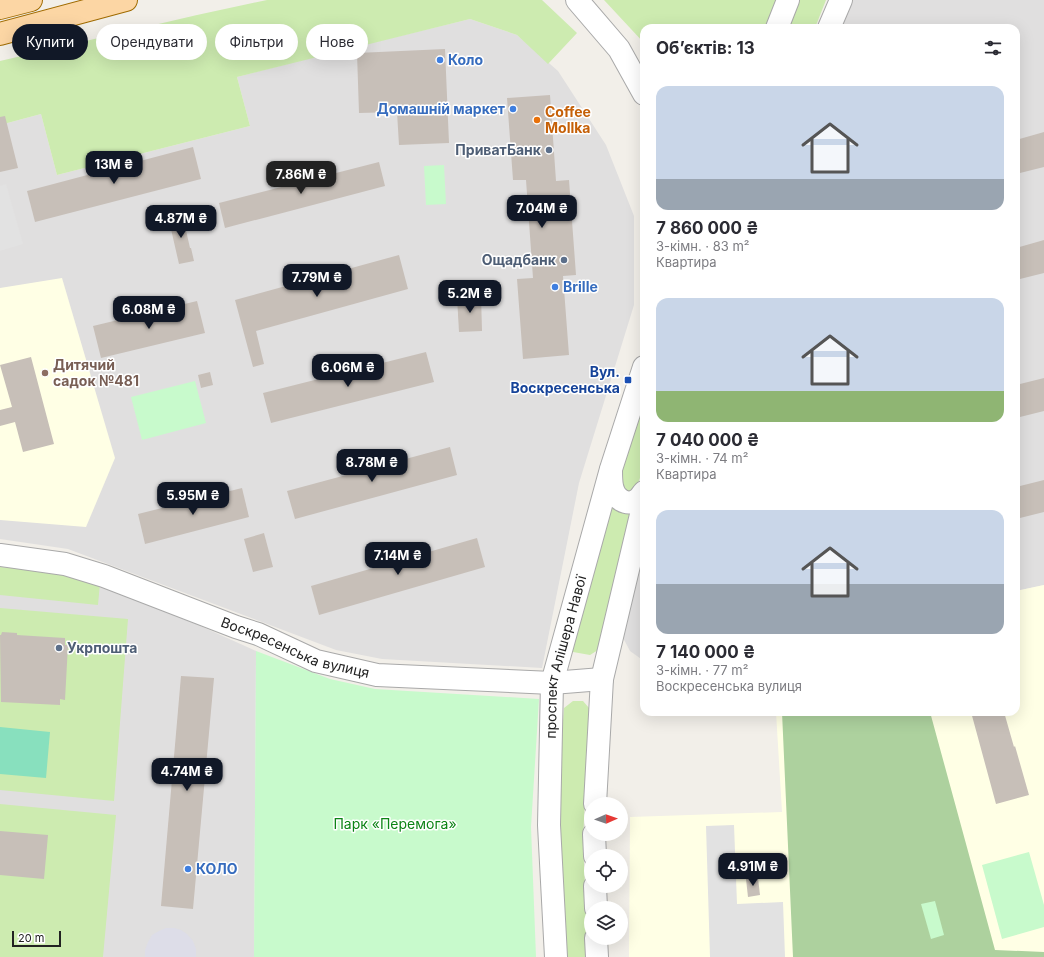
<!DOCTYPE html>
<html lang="uk">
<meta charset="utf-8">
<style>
body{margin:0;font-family:Inter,sans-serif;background:#f2f2f3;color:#2b2b33;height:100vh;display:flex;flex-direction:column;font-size:15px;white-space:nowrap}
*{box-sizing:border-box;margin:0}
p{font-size:13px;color:#7c7c81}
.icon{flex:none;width:22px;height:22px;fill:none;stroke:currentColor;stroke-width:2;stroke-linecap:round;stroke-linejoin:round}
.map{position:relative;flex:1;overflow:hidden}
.details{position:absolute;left:640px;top:24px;width:380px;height:692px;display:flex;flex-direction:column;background:#fff;border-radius:12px;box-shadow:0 4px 16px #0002}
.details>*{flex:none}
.guide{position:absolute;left:12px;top:24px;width:380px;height:36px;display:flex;gap:8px}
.needle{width:26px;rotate:88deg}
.tools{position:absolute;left:584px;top:797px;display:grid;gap:8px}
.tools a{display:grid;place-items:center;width:44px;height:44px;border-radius:50%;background:#fff;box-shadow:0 4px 16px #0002;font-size:20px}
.scale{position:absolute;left:12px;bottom:10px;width:49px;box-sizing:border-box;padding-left:4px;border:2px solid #222;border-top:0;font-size:11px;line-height:14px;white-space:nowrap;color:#222;-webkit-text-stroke:3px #fff;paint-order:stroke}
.price{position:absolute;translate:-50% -34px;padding:0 9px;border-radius:8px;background:#111827;color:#fff;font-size:13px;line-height:26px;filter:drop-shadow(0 1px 2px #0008)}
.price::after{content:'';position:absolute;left:50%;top:24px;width:12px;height:9px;margin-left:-6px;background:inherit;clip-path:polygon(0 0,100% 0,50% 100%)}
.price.active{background:#222;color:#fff}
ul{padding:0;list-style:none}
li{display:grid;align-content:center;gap:8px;height:212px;padding:0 16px}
li span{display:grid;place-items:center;height:124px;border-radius:12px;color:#555}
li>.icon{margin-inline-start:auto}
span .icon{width:72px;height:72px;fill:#fffc;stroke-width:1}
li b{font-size:17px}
h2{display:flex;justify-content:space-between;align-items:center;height:48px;padding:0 16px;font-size:17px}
.pill{padding:0 14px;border-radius:18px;background:#fff;box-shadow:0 4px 16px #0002;font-size:14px;line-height:36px}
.pill.active{background:#111827;color:#fff}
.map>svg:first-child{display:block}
.residential{fill:#e0dfdf}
.education{fill:#ffffe5}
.grass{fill:#cdebb0}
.forest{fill:#add19e}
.park{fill:#c8facc}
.pitch{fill:#88e0be}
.parking{fill:#e2e2e2}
.plaza{fill:#dddde8}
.building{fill:#c7bfb8}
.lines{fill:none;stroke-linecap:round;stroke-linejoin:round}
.minor-casing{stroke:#a9a9a9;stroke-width:24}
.major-casing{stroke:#a06b00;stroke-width:24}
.minor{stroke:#fff;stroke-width:22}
.major{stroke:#fcd6a4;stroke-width:22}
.shop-dot{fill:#3f7fe0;stroke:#fff;stroke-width:1.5}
.food-dot{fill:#e8710a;stroke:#fff;stroke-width:1.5}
.service-dot{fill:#5c6f8a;stroke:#fff;stroke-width:1.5}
.education-dot{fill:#8d6e63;stroke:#fff;stroke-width:1.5}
.transit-dot{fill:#1a4fb4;stroke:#fff;stroke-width:1.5}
.labels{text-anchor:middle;stroke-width:3;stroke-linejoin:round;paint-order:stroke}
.shop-label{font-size:14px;font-weight:bold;fill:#366cbe;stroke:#fff;text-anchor:start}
.food-label{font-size:14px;font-weight:bold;fill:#c56008;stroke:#fff;text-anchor:start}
.service-label{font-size:14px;font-weight:bold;fill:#4e5e75;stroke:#fff;text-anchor:end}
.education-label{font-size:14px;font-weight:bold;fill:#785e54;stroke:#fff;text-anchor:start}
.transit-label{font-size:14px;font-weight:bold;fill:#164399;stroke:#fff;text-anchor:end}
.street-label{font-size:14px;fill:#222;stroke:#fff}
.park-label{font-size:14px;fill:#0c8416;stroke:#fff}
</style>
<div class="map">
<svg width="1044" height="957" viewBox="0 0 1044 957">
<rect width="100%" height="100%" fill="#f2efe9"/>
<!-- residential -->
<g class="residential">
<path d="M853,0H1044V585L1016,591V28H841Z"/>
<path d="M470,19L517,35L558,71L606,145L634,216V305L579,483L542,668L382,659L336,650L68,549L0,539V125L41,114L57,175L250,126L237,77L334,52Z"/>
<path d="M644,544V661L630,651L621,634Z"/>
<path d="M0,564L59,570L134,596L256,651L254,957H0Z"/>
</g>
<!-- education -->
<g class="education">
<path d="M62,278L115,458L86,527L0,520V288Z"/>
<path d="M1044,585V957H629L630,817L782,812L776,712H1016V591Z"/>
</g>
<!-- grass -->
<g class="grass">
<path d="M267,0H542L577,33L548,64L517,35L470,19L237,77L250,126L57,175L41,114L0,125V61L197,15Z"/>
<path d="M604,0H776L765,28H644V43Z"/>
<path d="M799,0H826L815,28H788Z"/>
<path d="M644,392V467L637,486L598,650L590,655L573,652L571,641Z"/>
<path d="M0,567L57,572L100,583L98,605L0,595Z"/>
<path d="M0,608L128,619L114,801L0,790Z"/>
<path d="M573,701H583L589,708L583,841L588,957H564L557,797L564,708Z"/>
<path d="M0,804L116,815L103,957H0Z"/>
</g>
<!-- forest -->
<path class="forest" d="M782,712H930L995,950L1044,952V957H793Z"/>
<!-- park -->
<g class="park">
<path d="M444,165L446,204L426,205L424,166Z"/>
<path d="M195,381L206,423L142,440L131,397Z"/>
<path d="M256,651L330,679L375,689L539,699L531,827L536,957H254Z"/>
<path d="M1029,852L1044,905V927L1002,939L982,865Z"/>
<path d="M935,901L944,935L931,939L921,904Z"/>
</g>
<!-- pitch -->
<path class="pitch" d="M0,727L50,732L46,778L0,774Z"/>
<!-- parking -->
<g class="parking">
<path d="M6,184L23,244L0,251V186Z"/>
<path d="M734,825L737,904L783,902L785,957H710L706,826Z"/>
</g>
<!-- plaza -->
<path class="plaza" d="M166,928H174L181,930L187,934L193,941L196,949V957H145V950L148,942L152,935L159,931Z"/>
<!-- building -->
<g class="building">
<path d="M445,49L449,143L399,145L397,112L359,113L357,53Z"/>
<path d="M550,95L556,181L569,180L576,275L563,276L569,355L523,359L517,279L533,278L526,180H513L507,98Z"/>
<path d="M5,116L18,168L0,172V117Z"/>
<path d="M1044,132V167L1016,174V140Z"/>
<path d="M193,147L201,179L35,222L27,191Z"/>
<path d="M379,162L385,186L225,228L219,203Z"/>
<path d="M182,213L190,248H191L194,261L179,264L168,216Z"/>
<path d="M1044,240V273L1016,280V248Z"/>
<path d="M399,255L408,289L256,331L264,364L253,367L235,300Z"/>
<path d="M481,295L482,331L459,332L457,297Z"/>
<path d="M197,301L205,333L101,358L93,326Z"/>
<path d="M426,352L434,382L271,423L263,393Z"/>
<path d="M31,357L54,444L23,452L15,422L0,426V410L12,407L0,365Z"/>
<path d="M210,372L213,385L201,388L198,375Z"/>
<path d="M1044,378V411L1016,418V385Z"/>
<path d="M450,447L457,475L295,519L287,491Z"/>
<path d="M1044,480V512L1016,519V487Z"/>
<path d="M242,488L249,517L145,544L138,514Z"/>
<path d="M264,533L273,567L253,572L244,539Z"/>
<path d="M477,538L485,567L319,615L311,586Z"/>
<path d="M2,632L17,633V635L65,638V645H68L65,700L60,699V705L1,702L0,635H1Z"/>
<path d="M181,676L214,678L193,909L161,906Z"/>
<path d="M971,712H1004L1014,747L1015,746L1029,795L996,804Z"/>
<path d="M0,831L48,835L44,879L0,875Z"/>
<path d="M758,878L760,895L748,897L746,879Z"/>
</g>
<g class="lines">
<defs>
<g id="minor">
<path d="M577,0L619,49L644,94"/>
<path d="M777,28L788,0"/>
<path d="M829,28L841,0"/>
<path d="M611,470C611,475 611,481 612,486C614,498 627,508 638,499C640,498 642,494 644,492"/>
<path id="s1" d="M0,555L65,564L104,576L236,627L258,634L316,661L377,675L552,683L602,679"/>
<path d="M595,804L602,679L644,502"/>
<path d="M594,834L595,856"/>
<path d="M595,886L596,908"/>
<path d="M596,938L597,957"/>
<path id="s2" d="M556,957L549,825L552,683L611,469L644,367"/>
</g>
<g id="major">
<path d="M0,8L31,0"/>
<path d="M0,34L126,0"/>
</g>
</defs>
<!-- minor casing -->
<use href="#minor" class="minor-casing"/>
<!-- major casing -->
<use href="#major" class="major-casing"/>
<!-- minor -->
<use href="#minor" class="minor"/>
<!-- major -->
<use href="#major" class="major"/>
</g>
<!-- markers -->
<g class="shop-dot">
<circle cx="440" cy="60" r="4"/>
<circle cx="513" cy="109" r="4"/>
<circle cx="555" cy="287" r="4"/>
<circle cx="188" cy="869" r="4"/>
</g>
<circle class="food-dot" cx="537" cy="120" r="4"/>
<g class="service-dot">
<circle cx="549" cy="150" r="4"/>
<circle cx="564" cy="260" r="4"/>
<circle cx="59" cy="648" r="4"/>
</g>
<circle class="education-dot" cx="45" cy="373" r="4"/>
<rect class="transit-dot" x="624" y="376" width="8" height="8" rx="2"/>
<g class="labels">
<!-- shop labels -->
<g class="shop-label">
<text x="448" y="65">Коло</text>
<text x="505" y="114" text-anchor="end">Домашній маркет</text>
<text x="563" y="292">Brille</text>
<text x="196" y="874">КОЛО</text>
</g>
<!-- food labels -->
<g class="food-label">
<text x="545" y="117">Coffee<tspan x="545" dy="16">Mollka</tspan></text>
</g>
<!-- service labels -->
<g class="service-label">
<text x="541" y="155">ПриватБанк</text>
<text x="556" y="265">Ощадбанк</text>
<text x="67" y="653" text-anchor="start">Укрпошта</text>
</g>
<!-- education labels -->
<g class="education-label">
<text x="53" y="370">Дитячий<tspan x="53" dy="16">садок №481</tspan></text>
</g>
<!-- transit labels -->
<g class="transit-label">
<text x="620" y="377">Вул.<tspan x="620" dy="16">Воскресенська</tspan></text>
</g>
<!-- street labels -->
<g class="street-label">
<text dy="5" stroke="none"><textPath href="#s1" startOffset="311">Воскресенська вулиця</textPath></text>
<text dy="5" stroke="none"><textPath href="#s2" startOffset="302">проспект Алішера Навої</textPath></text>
</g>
<!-- park labels -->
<g class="park-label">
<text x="395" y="829">Парк «Перемога»</text>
</g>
</g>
</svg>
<div class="tools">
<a><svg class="needle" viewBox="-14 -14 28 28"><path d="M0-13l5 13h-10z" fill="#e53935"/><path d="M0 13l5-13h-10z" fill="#7c7c81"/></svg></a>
<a><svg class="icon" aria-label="locate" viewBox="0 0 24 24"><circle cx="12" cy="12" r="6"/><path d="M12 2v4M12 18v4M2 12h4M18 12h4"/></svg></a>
<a><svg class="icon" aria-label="layers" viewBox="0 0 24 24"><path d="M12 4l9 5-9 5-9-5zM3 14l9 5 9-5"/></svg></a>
</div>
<div class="scale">20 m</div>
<b class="price" style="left:114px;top:185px">13M ₴</b>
<b class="price active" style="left:301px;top:195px">7.86M ₴</b>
<b class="price" style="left:542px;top:229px">7.04M ₴</b>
<b class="price" style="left:181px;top:239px">4.87M ₴</b>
<b class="price" style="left:317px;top:298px">7.79M ₴</b>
<b class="price" style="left:470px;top:314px">5.2M ₴</b>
<b class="price" style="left:149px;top:330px">6.08M ₴</b>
<b class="price" style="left:348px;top:388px">6.06M ₴</b>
<b class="price" style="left:372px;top:483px">8.78M ₴</b>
<b class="price" style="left:193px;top:516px">5.95M ₴</b>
<b class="price" style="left:398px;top:576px">7.14M ₴</b>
<b class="price" style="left:187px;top:792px">4.74M ₴</b>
<b class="price" style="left:753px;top:887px">4.91M ₴</b>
<div class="guide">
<a class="pill active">Купити</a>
<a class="pill">Орендувати</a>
<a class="pill">Фільтри</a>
<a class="pill">Нове</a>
</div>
<section class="details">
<h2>Об’єктів: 13<svg class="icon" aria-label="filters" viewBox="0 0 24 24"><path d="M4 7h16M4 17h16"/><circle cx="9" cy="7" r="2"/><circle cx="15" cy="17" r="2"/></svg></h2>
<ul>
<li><span style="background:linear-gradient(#c9d6e8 75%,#9aa5b1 0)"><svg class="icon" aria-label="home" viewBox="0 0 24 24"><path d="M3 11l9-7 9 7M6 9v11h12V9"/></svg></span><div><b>7 860 000 ₴</b><p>3-кімн. · 83 m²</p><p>Квартира</p></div></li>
<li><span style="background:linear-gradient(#c9d6e8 75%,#8fb573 0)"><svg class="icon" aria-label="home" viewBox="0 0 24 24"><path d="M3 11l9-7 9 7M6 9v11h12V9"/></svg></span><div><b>7 040 000 ₴</b><p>3-кімн. · 74 m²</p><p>Квартира</p></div></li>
<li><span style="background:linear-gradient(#c9d6e8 60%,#9aa5b1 0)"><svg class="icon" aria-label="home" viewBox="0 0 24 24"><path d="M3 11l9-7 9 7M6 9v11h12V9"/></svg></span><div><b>7 140 000 ₴</b><p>3-кімн. · 77 m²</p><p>Воскресенська вулиця</p></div></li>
</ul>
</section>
</div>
